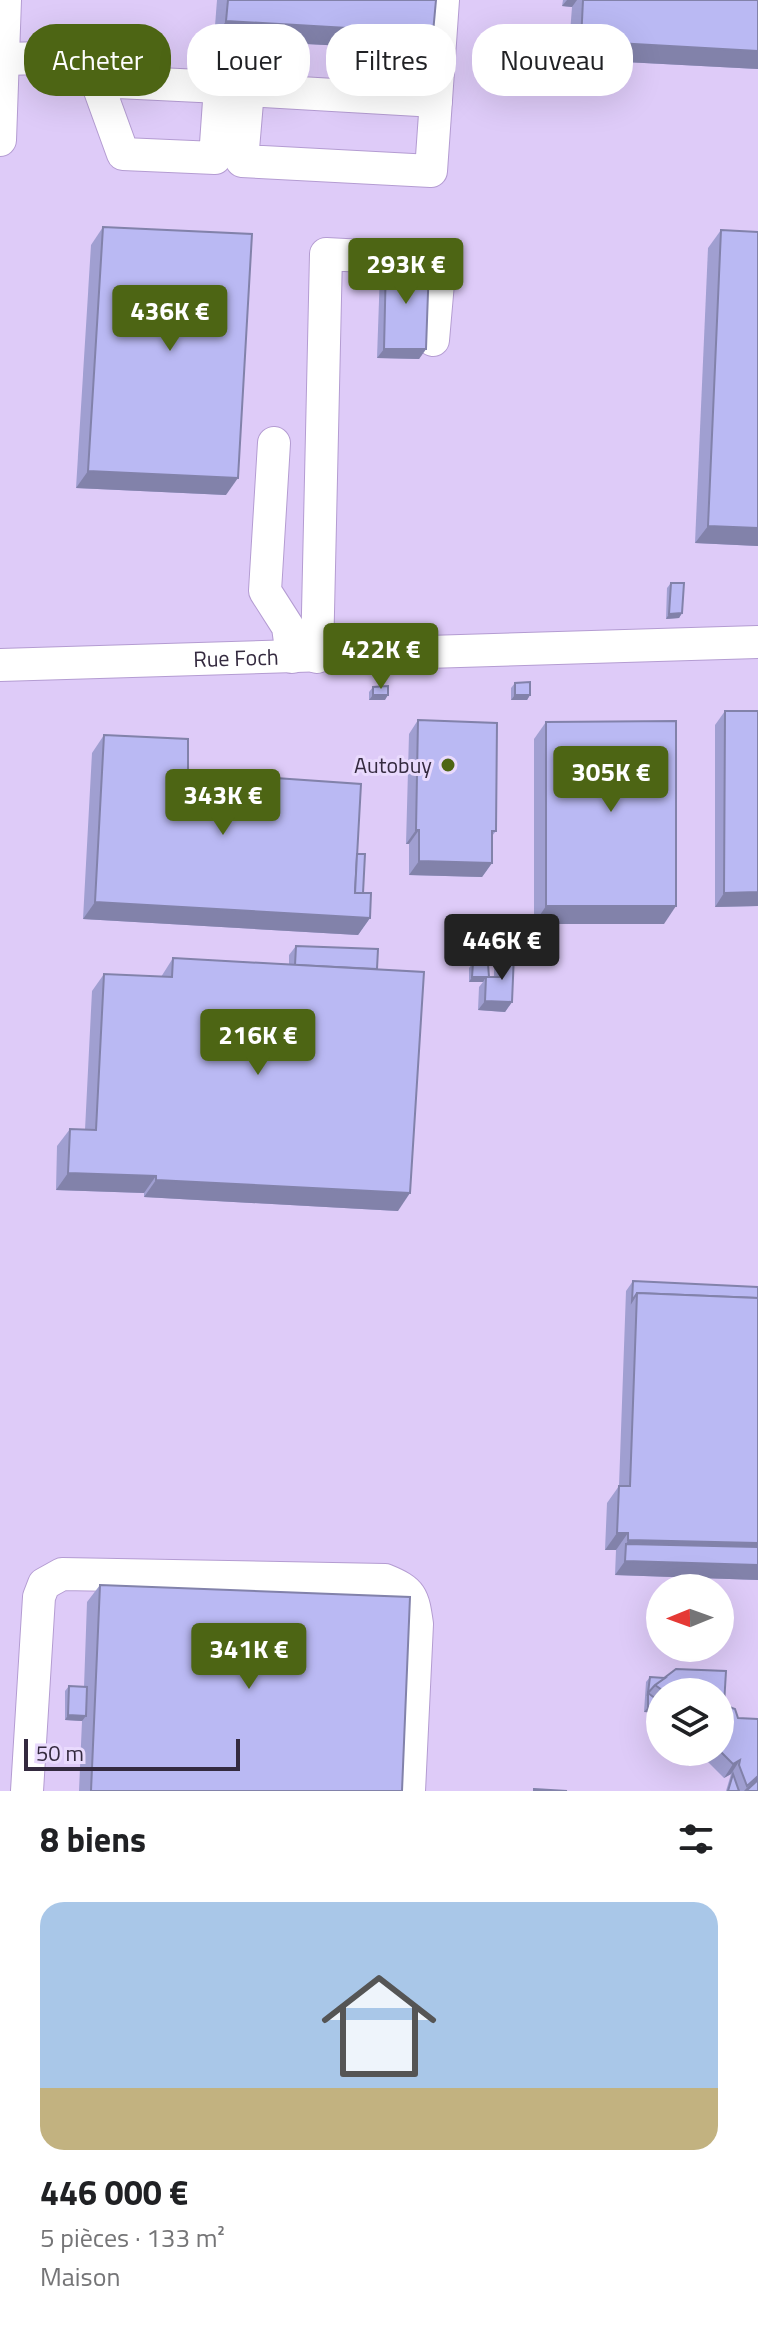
<!DOCTYPE html>
<html lang="fr">
<meta charset="utf-8">
<style>
body{margin:0;font-family:"Titillium Web",sans-serif;background:#f2f2f2;color:#202124;height:100vh;display:flex;flex-direction:column;font-size:30px;white-space:nowrap}
*{box-sizing:border-box;margin:0}
p{font-size:26px;color:#757577}
.icon{flex:none;width:44px;height:44px;fill:none;stroke:currentColor;stroke-width:2;stroke-linecap:round;stroke-linejoin:round}
.map{position:relative;height:1791px;overflow:hidden}
.sheet{display:flex;flex-direction:column;background:#fff;flex:1}
.sheet>*{flex:none}
.guide{position:absolute;left:24px;top:24px;width:710px;height:72px;display:flex;gap:16px}
.needle{width:52px;rotate:269deg}
.controls{position:absolute;left:646px;top:1574px;display:grid;gap:16px}
.controls a{display:grid;place-items:center;width:88px;height:88px;border-radius:50%;background:#fff;box-shadow:0 8px 32px #0002;font-size:40px}
.scale{position:absolute;left:24px;bottom:20px;width:216px;box-sizing:border-box;padding-left:8px;border:4px solid #342a3f;border-top:0;font-size:22px;line-height:28px;white-space:nowrap;color:#342a3f;-webkit-text-stroke:6px #e9dafd;paint-order:stroke}
.price{position:absolute;translate:-50% -68px;padding:0 18px;border-radius:8px;background:#4d6514;color:#fff;font-size:26px;line-height:52px;filter:drop-shadow(0 2px 4px #0008)}
.price::after{content:'';position:absolute;left:50%;top:48px;width:24px;height:18px;margin-left:-12px;background:inherit;clip-path:polygon(0 0,100% 0,50% 100%)}
.price.selected{background:#222;color:#fff}
ul{padding:0;list-style:none}
li{display:grid;align-content:center;gap:16px;height:424px;padding:0 40px}
li+li{border-top:2px solid #e0e0e0}
li span{display:grid;place-items:center;height:248px;border-radius:24px;color:#555}
li>.icon{margin-inline-start:auto}
span .icon{width:144px;height:144px;fill:#fffc;stroke-width:1}
li b{font-size:34px}
h2{display:flex;justify-content:space-between;align-items:center;height:96px;padding:0 40px;font-size:34px}
.pill{padding:0 28px;border-radius:32px;background:#fff;box-shadow:0 8px 32px #0002;font-size:28px;line-height:72px}
.pill.selected{background:#4d6514;color:#fff}
.map>svg:first-child{display:block}
.lines{fill:none;stroke-linecap:round;stroke-linejoin:round}
.minor-casing{stroke:#b49cd2;stroke-width:34}
.minor{stroke:#fff;stroke-width:32}
.wall{fill:#a09fd1}
.shaded-wall{fill:#8282aa}
.building{fill:#bab9f3;stroke:#8282aa;stroke-width:2}
.poi-dot{fill:#4d6514;stroke:#e9dafd;stroke-width:3}
.labels{text-anchor:middle;stroke-width:6;stroke-linejoin:round;paint-order:stroke}
.street-label{font-size:22px;fill:#342a3f;stroke:#e9dafd}
.poi-label{font-size:22px;fill:#342a3f;stroke:#e9dafd;text-anchor:end}
</style>
<div class="map">
<svg width="758" height="1791" viewBox="0 0 758 1791">
<rect width="100%" height="100%" fill="#decbf8"/>
<g class="lines">
<defs>
<g id="minor">
<path d="M3,59L45,58L90,63L123,154L215,158L220,87L97,81"/>
<path d="M220,87L248,90L242,161L431,171L443,0"/>
<path d="M248,90L436,101"/>
<path d="M0,140L5,0"/>
<path d="M274,443L265,591L288,627L292,657"/>
<path d="M317,657L326,254L440,260L433,340"/>
<path id="s1" d="M0,665L758,642"/>
<path d="M27,1791L39,1597L44,1584L62,1574L385,1580C412,1591 413,1596 417,1624L409,1791"/>
</g>
</defs>
<!-- minor casing -->
<use href="#minor" class="minor-casing"/>
<!-- minor -->
<use href="#minor" class="minor"/>
</g>
<!-- wall -->
<g class="wall">
<path d="M217,0H436L421,50L214,39Z"/>
<path d="M563,0H758V69L568,59L572,7L562,6Z"/>
<path d="M103,227L226,495L76,488L91,245Z"/>
<path d="M721,230L758,546L695,543L708,248Z"/>
<path d="M386,262L426,349L419,359L377,358L380,272Z"/>
<path d="M671,583L682,613L679,618L666,619L667,588Z"/>
<path d="M515,683L530,695L527,700H511V688Z"/>
<path d="M373,687L385,700H369V692Z"/>
<path d="M725,711L758,906L715,907V725Z"/>
<path d="M418,720L496,831L492,836V863L482,877L409,875V844H406L409,734Z"/>
<path d="M546,722L664,924H534V739Z"/>
<path d="M104,735L188,772L357,854L363,893L370,918L358,935L83,919L92,753Z"/>
<path d="M296,946L377,969L398,1211L144,1197V1193L56,1190L57,1146L70,1129L85,1130L92,991L104,974L161,977L173,958L289,964V955Z"/>
<path d="M501,954L512,1002L505,1012L478,1010L479,987L483,982H469V968L473,963L489,977H494V964Z"/>
<path d="M633,1281L758,1287V1580L615,1575L616,1550H605L607,1503L619,1486L626,1291Z"/>
<path d="M100,1585L402,1791H79L82,1721L65,1720V1691L69,1686L84,1687L87,1602Z"/>
<path d="M676,1669L726,1671L724,1705L735,1709L738,1718L758,1719V1791H726L731,1774L724,1778L700,1754L688,1766L676,1753V1752H720V1692H660V1713L644,1712L646,1682L650,1677L665,1678Z"/>
</g>
<!-- shaded-wall -->
<g class="shaded-wall">
<path d="M567,0H577L572,7L562,6Z"/>
<path d="M226,21L433,33L421,50L214,39Z"/>
<path d="M581,41L758,51V69L568,59Z"/>
<path d="M384,349H426L419,359L377,358Z"/>
<path d="M88,471L238,478L226,495L76,488Z"/>
<path d="M708,526L758,528V546L695,543Z"/>
<path d="M682,613L679,618L666,619L669,614Z"/>
<path d="M373,695H388L385,700H369Z"/>
<path d="M515,695H530L527,700H511Z"/>
<path d="M416,830H419L409,844H406Z"/>
<path d="M419,861L492,863L482,877L409,875Z"/>
<path d="M758,892V906L715,907L724,893Z"/>
<path d="M95,902L370,918L358,935L83,919Z"/>
<path d="M546,906H676L664,924H534Z"/>
<path d="M472,977H486L483,982H469Z"/>
<path d="M485,1001L512,1002L505,1012L478,1010Z"/>
<path d="M68,1173L156,1176L144,1193L56,1190Z"/>
<path d="M156,1180L410,1193L398,1211L144,1197Z"/>
<path d="M617,1533H628L616,1550H605Z"/>
<path d="M628,1540L758,1543V1561L626,1544Z"/>
<path d="M625,1561L758,1565V1580L615,1575Z"/>
<path d="M648,1707H660V1713L644,1712Z"/>
<path d="M68,1715L86,1716L82,1721L65,1720Z"/>
<path d="M698,1752H701L688,1766Z"/>
<path d="M740,1760L731,1774L724,1778L733,1764Z"/>
<path d="M758,1776V1782L748,1791H744Z"/>
</g>
<!-- building -->
<g class="building">
<path d="M228,0H436L433,33L226,21Z"/>
<path d="M583,0H758V51L581,41Z"/>
<path d="M103,227L252,234L238,478L88,471Z"/>
<path d="M721,230L758,232V528L708,526Z"/>
<path d="M386,262L429,264L426,349H384Z"/>
<path d="M671,583H684L682,613L669,614Z"/>
<path d="M530,682V695H515V683Z"/>
<path d="M388,686V695H373V687Z"/>
<path d="M725,711H758V892L724,893Z"/>
<path d="M418,720L497,723L496,831H492V863L419,861V830H416Z"/>
<path d="M676,721V906H546V722Z"/>
<path d="M104,735L188,739V772L361,784L355,893H371L370,918L95,902Z"/>
<path d="M357,854H365L363,893H355Z"/>
<path d="M296,946L378,949L377,969L295,965Z"/>
<path d="M501,954H514L512,1002L485,1001L486,977H500Z"/>
<path d="M173,958L424,972L410,1193L156,1180V1176L68,1173L70,1129L96,1130L104,974L172,977Z"/>
<path d="M473,963L488,964L489,977H472Z"/>
<path d="M633,1281L758,1287V1298L637,1293L632,1301Z"/>
<path d="M637,1293L758,1298V1543L628,1540V1533H617L619,1486H630Z"/>
<path d="M626,1544L758,1547V1565L625,1561Z"/>
<path d="M100,1585L410,1597L402,1791H91Z"/>
<path d="M676,1669L726,1671L724,1705L735,1709L738,1718L758,1719V1776L747,1786L739,1765L740,1760L733,1764L720,1751V1692H665L655,1685Z"/>
<path d="M650,1677L665,1678L655,1685L648,1693Z"/>
<path d="M69,1686L87,1687L86,1716L68,1715Z"/>
<path d="M648,1693L660,1702V1707H648Z"/>
<path d="M733,1774L739,1791H728Z"/>
<path d="M758,1780V1791H746Z"/>
<path d="M534,1789L567,1791H534Z"/>
</g>
<!-- markers -->
<circle class="poi-dot" cx="448" cy="765" r="8"/>
<g class="labels">
<!-- street labels -->
<g class="street-label">
<text dy="8" stroke="none"><textPath href="#s1" startOffset="236">Rue Foch</textPath></text>
</g>
<!-- poi labels -->
<g class="poi-label">
<text x="432" y="773">Autobuy</text>
</g>
</g>
</svg>
<div class="controls">
<a><svg class="needle" viewBox="-14 -14 28 28"><path d="M0-13l5 13h-10z" fill="#e53935"/><path d="M0 13l5-13h-10z" fill="#757577"/></svg></a>
<a><svg class="icon" aria-label="layers" viewBox="0 0 24 24"><path d="M12 4l9 5-9 5-9-5zM3 14l9 5 9-5"/></svg></a>
</div>
<div class="scale">50 m</div>
<b class="price" style="left:406px;top:306px">293K €</b>
<b class="price" style="left:170px;top:353px">436K €</b>
<b class="price" style="left:381px;top:691px">422K €</b>
<b class="price" style="left:611px;top:814px">305K €</b>
<b class="price" style="left:223px;top:837px">343K €</b>
<b class="price selected" style="left:502px;top:982px">446K €</b>
<b class="price" style="left:258px;top:1077px">216K €</b>
<b class="price" style="left:249px;top:1691px">341K €</b>
<div class="guide">
<a class="pill selected">Acheter</a>
<a class="pill">Louer</a>
<a class="pill">Filtres</a>
<a class="pill">Nouveau</a>
</div>
</div>
<section class="sheet">
<h2>8 biens<svg class="icon" aria-label="filters" viewBox="0 0 24 24"><path d="M4 7h16M4 17h16"/><circle cx="9" cy="7" r="2"/><circle cx="15" cy="17" r="2"/></svg></h2>
<ul>
<li><span style="background:linear-gradient(#a9c7e8 75%,#c2b280 0)"><svg class="icon" aria-label="home" viewBox="0 0 24 24"><path d="M3 11l9-7 9 7M6 9v11h12V9"/></svg></span><div><b>446 000 €</b><p>5 pièces · 133 m²</p><p>Maison</p></div></li>
</ul>
</section>
